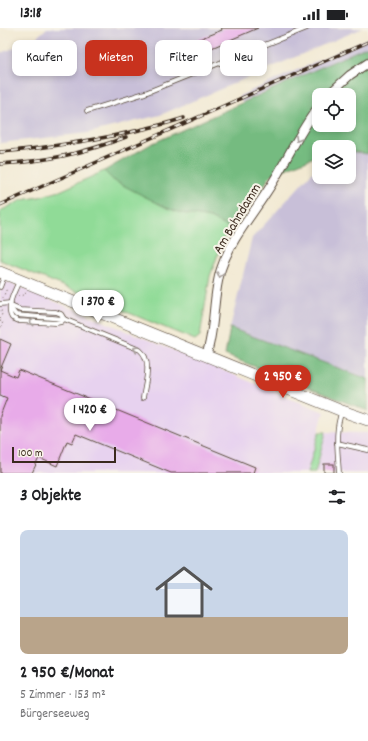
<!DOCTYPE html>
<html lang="de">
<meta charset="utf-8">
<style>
body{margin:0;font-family:Dekko,sans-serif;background:#f6f6f6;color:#202124;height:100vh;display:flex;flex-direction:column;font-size:15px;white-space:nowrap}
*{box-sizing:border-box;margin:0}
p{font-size:13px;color:#757577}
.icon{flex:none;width:22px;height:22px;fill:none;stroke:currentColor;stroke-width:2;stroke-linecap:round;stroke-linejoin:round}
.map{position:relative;height:445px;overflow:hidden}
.details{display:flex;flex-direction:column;background:#fff;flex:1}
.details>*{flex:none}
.hud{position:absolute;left:12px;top:12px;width:344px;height:36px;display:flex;gap:8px}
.fabs{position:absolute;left:312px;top:60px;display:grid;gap:8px}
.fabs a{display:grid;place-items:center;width:44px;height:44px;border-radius:8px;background:#fff;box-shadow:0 2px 6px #0003;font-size:20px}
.scale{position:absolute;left:12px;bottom:10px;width:104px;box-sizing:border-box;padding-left:4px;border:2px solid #3b2a1e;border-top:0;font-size:11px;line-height:14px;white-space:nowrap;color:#3b2a1e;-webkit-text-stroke:3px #f7f3e8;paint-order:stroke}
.price{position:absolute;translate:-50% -34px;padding:0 9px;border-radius:14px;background:#fff;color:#222;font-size:13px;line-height:26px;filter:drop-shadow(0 1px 2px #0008)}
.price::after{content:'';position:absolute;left:50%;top:24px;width:12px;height:9px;margin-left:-6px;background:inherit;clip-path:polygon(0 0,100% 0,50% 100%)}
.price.active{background:#c8321e;color:#fff}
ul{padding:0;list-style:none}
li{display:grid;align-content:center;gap:8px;height:212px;padding:0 20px}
li span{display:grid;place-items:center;height:124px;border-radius:8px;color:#555}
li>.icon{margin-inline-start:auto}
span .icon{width:72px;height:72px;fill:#fffc;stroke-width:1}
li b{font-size:17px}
h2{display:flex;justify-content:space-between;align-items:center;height:48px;padding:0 20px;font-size:17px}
.chip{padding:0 14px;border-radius:8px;background:#fff;box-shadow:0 2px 6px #0003;font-size:14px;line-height:36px}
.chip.active{background:#c8321e;color:#fff}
.status{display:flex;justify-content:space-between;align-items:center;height:28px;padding:0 20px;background:#fff;direction:ltr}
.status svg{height:11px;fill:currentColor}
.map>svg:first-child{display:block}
.built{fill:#e7d2ef}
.industrial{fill:#c8bfd8}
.green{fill:#90db97;stroke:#66825a}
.forest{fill:#74bb80;stroke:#58724f;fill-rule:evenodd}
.building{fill:#e8abe9}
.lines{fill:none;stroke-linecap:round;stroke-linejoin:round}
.lane-casing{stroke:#564739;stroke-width:5.5}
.street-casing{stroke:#564739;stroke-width:10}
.secondary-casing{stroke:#564739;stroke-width:12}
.path{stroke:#564739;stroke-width:1;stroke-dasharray:1 3;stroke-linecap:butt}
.lane{stroke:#fff;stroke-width:4}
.street{stroke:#fff;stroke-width:8}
.secondary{stroke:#fff;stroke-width:11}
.rail-casing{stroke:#3b2a1e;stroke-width:3.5}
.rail{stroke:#f7f3e8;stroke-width:2;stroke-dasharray:6;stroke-linecap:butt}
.oneway{stroke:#a79f9a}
.labels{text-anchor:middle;stroke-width:4;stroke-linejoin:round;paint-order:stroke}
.street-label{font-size:14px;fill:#3b2a1e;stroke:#f7f3e8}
</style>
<div class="status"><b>13:18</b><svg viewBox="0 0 49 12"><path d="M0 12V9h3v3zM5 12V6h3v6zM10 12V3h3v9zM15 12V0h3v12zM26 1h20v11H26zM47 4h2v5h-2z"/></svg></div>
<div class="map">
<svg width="368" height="445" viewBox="0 0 368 445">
<rect width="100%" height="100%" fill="#f7f3e8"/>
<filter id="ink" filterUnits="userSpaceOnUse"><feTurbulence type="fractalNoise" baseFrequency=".025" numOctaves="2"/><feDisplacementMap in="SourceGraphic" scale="8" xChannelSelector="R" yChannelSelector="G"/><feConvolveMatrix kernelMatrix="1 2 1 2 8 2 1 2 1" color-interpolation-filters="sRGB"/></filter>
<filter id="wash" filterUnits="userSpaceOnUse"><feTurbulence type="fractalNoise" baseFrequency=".012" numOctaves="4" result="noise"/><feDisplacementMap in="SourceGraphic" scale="16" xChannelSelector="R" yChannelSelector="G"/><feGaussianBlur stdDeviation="0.9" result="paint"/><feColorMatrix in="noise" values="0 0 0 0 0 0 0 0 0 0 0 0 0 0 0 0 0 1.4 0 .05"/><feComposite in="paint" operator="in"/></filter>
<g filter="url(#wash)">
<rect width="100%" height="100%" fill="#f2e9d2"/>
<!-- built -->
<g class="built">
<path d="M0,251L324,384L307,445H0Z"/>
<path d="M326,404L368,405V445H315Z"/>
</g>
<!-- industrial -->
<g class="industrial">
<path d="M47,0H363L160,87L88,105L0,115V25L31,14Z"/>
<path d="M368,10V18L242,74L239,68Z"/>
<path d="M349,123L368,126V351L230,300L252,210L319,137V149H349Z"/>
</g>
<!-- green -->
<g class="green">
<path d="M104,143L113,152L199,188L210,190L228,199L210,248L200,308L195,312L0,232V183L22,172L39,169L60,163Z"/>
<path d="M319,404H326L315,445H307Z"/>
</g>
<!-- forest -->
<g class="forest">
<path d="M368,18V30L364,33L368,43V126L349,123V119H319V127L271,147L234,202L210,190L181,185L167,180L113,152L104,143L151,116ZM319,67H349V97H319Z"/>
<path d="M230,300L368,351V383L225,327Z"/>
</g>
<g id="blocks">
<!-- building -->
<g class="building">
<path d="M221,0H258L186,31L181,18L222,2Z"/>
<path d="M0,311L11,316L0,342Z"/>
<path d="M0,342L16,349L19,342L255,439L253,445H171L76,406L72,415L67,413L57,438L39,430L32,445H0V388L7,370L0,367Z"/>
<rect x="324" y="436" width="10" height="9"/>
</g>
</g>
</g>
<g filter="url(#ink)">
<use href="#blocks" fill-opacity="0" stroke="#564739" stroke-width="1"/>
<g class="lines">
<defs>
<g id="lane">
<path d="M87,83L145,65L307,0"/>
<path d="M19,253C15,263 5,279 12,290L19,293L56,295L61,294L64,291"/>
<path d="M0,259L5,246"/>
<path d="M0,276L11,275"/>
<path d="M11,278L12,282L16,287L64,291L140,322C153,333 145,355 143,370"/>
<path d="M11,278L20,282L56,284L61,286L64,291"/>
<path d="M337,415L368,422"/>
<path d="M339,445C338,424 334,403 342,383"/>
</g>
<g id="street">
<path d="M328,67L350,47L368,35"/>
<path d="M206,328C216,300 212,269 221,241C232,208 256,183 273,154C288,129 301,101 319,78"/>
</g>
<path id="secondary" d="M0,244L342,383L368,392"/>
</defs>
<!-- lane casing -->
<use href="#lane" class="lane-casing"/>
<!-- street casing -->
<use href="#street" class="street-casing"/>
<!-- secondary casing -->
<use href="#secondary" class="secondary-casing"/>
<!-- path -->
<g class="path">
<path d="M18,268H21L26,265"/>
<path d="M3,270L6,262L8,263"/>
<path d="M0,291L2,286L1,282"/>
<path d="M0,293L3,294L0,301"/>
</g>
<!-- lane -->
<use href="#lane" class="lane"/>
<!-- street -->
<use href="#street" class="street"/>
<!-- secondary -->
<use href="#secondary" class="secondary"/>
<defs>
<g id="rail">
<path d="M0,124C38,121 75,115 112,108C136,103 160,98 184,90"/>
<path d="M0,136C48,133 81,126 126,109"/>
<path d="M0,177L368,14"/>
</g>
</defs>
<!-- rail casing -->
<use href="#rail" class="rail-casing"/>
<!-- rail -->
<use href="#rail" class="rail"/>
</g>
<!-- one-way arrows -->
<defs><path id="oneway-chevron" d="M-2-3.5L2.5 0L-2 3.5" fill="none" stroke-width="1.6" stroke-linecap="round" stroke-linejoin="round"/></defs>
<g class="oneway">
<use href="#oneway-chevron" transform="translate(298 111) rotate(120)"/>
<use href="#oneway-chevron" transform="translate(220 247) rotate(105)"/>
<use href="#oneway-chevron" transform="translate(32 294) rotate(-176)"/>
<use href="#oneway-chevron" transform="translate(136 321) rotate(-154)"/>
</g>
</g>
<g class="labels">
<!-- street labels -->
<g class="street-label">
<text transform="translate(236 190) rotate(-59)" y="5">Am Bahndamm</text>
</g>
</g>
</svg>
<div class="fabs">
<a><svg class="icon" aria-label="locate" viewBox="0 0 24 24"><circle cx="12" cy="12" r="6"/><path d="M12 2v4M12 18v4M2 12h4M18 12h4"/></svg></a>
<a><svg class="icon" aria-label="layers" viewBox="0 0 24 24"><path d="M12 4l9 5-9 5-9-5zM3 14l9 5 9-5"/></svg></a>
</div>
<div class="scale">100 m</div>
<b class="price" style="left:98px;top:296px">1 370 €</b>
<b class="price active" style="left:283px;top:371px">2 950 €</b>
<b class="price" style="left:90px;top:404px">1 420 €</b>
<div class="hud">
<a class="chip">Kaufen</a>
<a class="chip active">Mieten</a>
<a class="chip">Filter</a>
<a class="chip">Neu</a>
</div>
</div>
<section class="details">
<h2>3 Objekte<svg class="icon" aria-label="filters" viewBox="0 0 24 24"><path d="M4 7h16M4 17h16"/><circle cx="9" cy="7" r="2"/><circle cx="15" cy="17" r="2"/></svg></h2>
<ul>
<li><span style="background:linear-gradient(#c9d6e8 70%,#b9a48a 0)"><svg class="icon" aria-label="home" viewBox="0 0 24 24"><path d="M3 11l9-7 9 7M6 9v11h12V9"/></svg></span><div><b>2 950 €/Monat</b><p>5 Zimmer · 153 m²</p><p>Bürgerseeweg</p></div></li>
</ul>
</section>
